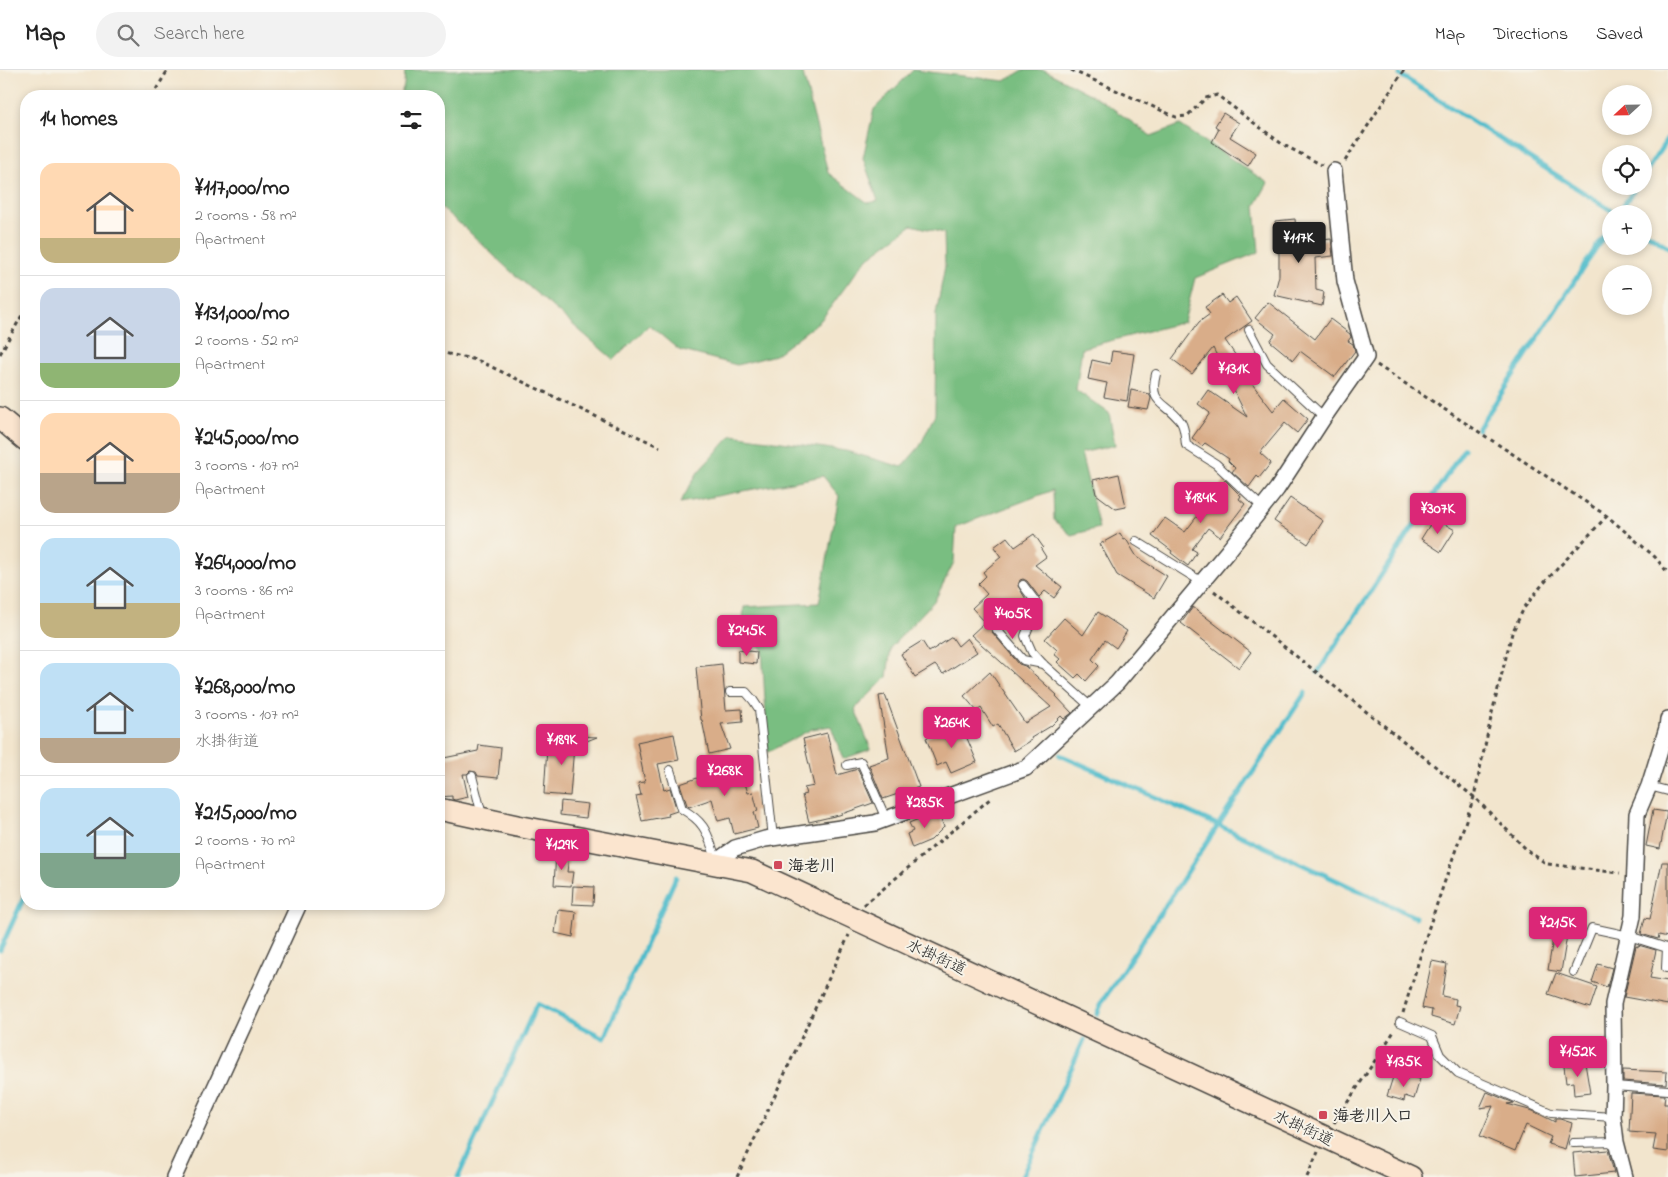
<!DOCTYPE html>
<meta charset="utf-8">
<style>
body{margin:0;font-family:"Indie Flower","Klee One",sans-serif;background:#f2f2f2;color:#222;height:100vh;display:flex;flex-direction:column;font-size:19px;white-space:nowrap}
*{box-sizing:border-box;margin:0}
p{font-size:16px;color:#767676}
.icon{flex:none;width:28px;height:28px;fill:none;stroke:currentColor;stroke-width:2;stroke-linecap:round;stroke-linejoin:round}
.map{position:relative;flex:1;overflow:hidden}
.panel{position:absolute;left:20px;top:20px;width:425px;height:820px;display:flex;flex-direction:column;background:#fff;border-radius:20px;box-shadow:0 2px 8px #0003}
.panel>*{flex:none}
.needle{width:32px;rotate:248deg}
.buttons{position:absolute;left:1602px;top:15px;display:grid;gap:10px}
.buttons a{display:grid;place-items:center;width:50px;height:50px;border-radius:50%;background:#fff;box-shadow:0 2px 8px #0003;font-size:25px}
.price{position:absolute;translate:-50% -42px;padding:0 11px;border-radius:5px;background:#db2777;color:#fff;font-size:16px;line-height:32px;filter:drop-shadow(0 1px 2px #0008)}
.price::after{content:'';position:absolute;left:50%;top:30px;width:15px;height:11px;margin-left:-8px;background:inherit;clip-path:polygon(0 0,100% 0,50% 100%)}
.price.on{background:#222;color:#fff}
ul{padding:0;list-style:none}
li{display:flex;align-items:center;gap:15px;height:125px;padding:0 20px}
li+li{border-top:1px solid #e0e0e0}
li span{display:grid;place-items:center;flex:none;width:140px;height:100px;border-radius:15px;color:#555}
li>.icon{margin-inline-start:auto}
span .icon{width:60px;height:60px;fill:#fffc;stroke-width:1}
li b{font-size:21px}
h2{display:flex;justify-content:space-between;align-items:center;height:60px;padding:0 20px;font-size:21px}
header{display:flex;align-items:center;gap:30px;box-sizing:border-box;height:70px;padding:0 25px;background:#fff;border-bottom:1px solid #e0e0e0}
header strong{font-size:24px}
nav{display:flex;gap:28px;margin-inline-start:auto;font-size:18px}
.search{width:350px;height:45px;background:#f2f2f2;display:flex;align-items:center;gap:12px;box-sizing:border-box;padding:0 18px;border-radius:28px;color:#767676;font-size:19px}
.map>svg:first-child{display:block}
.forest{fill:#79be81;stroke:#527456}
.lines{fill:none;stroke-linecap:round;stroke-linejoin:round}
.stream{stroke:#50bccb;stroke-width:5}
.building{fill:#d9ad89}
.lane-casing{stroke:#494743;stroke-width:10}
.street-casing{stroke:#494743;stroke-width:18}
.secondary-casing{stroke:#494743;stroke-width:24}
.path{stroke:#494743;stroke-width:3;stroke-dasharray:4 4;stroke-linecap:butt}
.lane{stroke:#fff;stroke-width:8}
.street{stroke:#fff;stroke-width:15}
.secondary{stroke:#fbe5cf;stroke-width:21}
.poi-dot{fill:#d1495b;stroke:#f7f3e8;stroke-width:2}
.labels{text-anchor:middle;stroke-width:4;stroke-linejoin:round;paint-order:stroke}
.poi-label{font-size:16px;font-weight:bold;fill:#2b2b2b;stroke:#f7f3e8;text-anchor:start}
.street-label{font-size:16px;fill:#2b2b2b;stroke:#f7f3e8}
</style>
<header>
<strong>Map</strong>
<div class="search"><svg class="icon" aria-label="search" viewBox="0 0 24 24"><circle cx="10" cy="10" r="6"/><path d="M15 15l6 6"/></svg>Search here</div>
<nav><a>Map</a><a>Directions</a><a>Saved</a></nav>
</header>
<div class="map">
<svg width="1668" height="1107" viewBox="0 0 1668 1107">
<rect width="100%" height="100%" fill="#f7f3e8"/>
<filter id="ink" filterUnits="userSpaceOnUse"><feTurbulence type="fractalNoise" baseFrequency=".02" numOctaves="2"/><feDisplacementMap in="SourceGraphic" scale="10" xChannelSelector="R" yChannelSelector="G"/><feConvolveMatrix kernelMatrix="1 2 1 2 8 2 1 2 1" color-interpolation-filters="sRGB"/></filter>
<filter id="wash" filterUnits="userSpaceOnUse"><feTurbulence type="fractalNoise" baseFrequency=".0096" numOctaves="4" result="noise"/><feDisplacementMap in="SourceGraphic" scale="20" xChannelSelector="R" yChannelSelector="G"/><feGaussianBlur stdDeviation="1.12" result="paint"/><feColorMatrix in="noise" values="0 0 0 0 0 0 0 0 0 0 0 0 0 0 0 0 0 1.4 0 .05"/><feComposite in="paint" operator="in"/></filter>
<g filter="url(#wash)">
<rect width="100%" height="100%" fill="#f2e5cd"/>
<!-- forest -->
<path class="forest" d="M405,0H802L828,103L868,133L878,131L863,88L874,39L913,0L1005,11L1023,0H1044L1101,30L1151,66L1180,55L1268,113L1255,136L1259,182L1195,208L1184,252L1082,278L1076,320L1109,343L1115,375L1081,383L1099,458L1071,465L1054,450L1053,420L956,457L954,492L935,530L891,577L887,607L855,639L871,679L843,689L831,656L812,659L768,682L762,578L742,565L744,537L819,533L839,426L823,406L680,433L698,402L732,365L846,381L902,397L920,376L935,344L936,244L945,196L944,163L912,155L866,189L821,250L775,285L737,295L679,280L649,255L614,290L507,198L466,159L439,136V26H400L404,15Z"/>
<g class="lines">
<!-- stream -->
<g class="stream">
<path d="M1400,5L1617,144"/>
<path d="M1644,105L1668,68"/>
<path d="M1618,144L1636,116"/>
<path d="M1644,161L1668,177"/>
<path d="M1478,359L1611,155"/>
<path d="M1318,602L1464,379"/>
<path d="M1060,685L1218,755L1415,847"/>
<path d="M0,880L26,823"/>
<path d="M1097,944L1102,932L1305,623"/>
<path d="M458,1107L537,934L604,968L676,807"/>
<path d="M1022,1107L1084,970"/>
</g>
</g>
<g id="blocks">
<!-- building -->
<g class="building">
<path d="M1223,43L1239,53L1230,67L1256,83L1248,96L1212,72L1219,59L1215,56Z"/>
<path d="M1295,149L1297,173L1331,169L1333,186L1315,188L1316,220L1324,222L1322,236L1274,225L1279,206V182H1277L1275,151Z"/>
<path d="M1222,225L1228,233L1236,227L1252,251L1225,270L1238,289L1240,288L1246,301L1243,302L1273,341L1284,328L1308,349L1297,363L1285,353L1260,383L1271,393L1259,408L1257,406L1249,417L1232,402L1235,398L1228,391L1229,389L1205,373L1202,376L1192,368L1210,343L1198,334L1208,320L1247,347L1213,278L1192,304L1172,289L1199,252L1210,244L1205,237Z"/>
<path d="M1268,232L1315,269L1330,249L1350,264L1351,267L1348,271L1353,274L1355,281L1335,307L1300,281L1293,290L1270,271L1275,264L1255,248Z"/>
<path d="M1112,281L1134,284L1127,331L1104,327L1107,313L1088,309L1092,290L1110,294Z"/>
<path d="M1131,320L1149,324L1151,328L1148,340L1128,337Z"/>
<path d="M1119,404L1126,437L1116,439L1096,424L1093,410Z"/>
<path d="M1225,410L1241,426L1239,429L1245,434L1220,467L1208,458L1192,479L1197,482L1188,496L1171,483L1172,481L1152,466L1165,448L1185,462Z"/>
<path d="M1290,428L1323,451L1308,474L1274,451Z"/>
<path d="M1434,448L1455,460L1441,482L1421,469Z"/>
<path d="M1120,463L1124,470L1126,469L1137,487L1167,506L1154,528L1117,505L1100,474Z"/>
<path d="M1034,464L1043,477L1041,479L1046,487L1035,495L1062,517L1054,528L1045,521L1039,527L1027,511L1023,509L1020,510L1018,516L1030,536L1004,560L1001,556L996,554L993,556L992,562L1019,594L1025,596L1057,625L1056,626L1072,643L1064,649L1061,646L1051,656L1031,668L1032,670L1014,681L998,654L993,657L981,638L977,641L964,626L990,602L1025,653L1051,637L971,565L985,552L972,538L987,524L978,514L986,506L983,502L1001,487L994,477L1007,467L1015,477Z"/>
<path d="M1193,537L1251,582L1239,598L1181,553Z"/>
<path d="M1098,542L1127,561L1116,578L1105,570L1092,589L1099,596L1086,611L1079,604L1075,608L1057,592L1060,589L1054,584L1057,580L1045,569L1064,548L1083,565Z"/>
<path d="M952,567L958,576L967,568L977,582L943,604L935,595L915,607L901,584L922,571L929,582Z"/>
<path d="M738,580L757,582L756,594L738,592Z"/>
<path d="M722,594L726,640L742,639L743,652L721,654L730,679L709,684L702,650H701L696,597Z"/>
<path d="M885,625L919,717L883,729L869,695L889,688L879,626Z"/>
<path d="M961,654L977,692L951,703L946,692L937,696L926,668Z"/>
<path d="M827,663L837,705L858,699L873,733L839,745L809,752L802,725L806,724L804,718L814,716L803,669Z"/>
<path d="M674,664L679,690L658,694L664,720L670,718L677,741L668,744L669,746L642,751L636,726L641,725L638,713L645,712L637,672Z"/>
<path d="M560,665L597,667L574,676L570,726L544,724L547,678L559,679Z"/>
<path d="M479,675L501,678L498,708L478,706L476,702L470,701L467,704H463L468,727L455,730L452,729V726L439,727V689L478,681Z"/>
<path d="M735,695L737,701L741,700L748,723L753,722L758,741L754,742L758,758L734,764L730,748L718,751L712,729L689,737L687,735L680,714Z"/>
<path d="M561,731L588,734L586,748L560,745Z"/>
<path d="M1653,740L1667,742L1660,779L1646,776Z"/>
<path d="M938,741L944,757L931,770L912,778L907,764L913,761L909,753Z"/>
<path d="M556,783L569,785L567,802H573L571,816L554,815Z"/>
<path d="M1662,792H1668V867L1659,865L1658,869L1641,864L1645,848L1650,849Z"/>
<path d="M573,816L594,817L593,835L572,834Z"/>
<path d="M558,840L576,842L573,867L555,863Z"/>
<path d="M1555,856L1568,859L1561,902L1548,900Z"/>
<path d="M1638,875L1656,880L1650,908L1668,911V935L1624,927L1636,876L1638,877Z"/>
<path d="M1432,891L1447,894L1442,926L1456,929L1455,935L1460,936L1455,954L1431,947L1432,940L1422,938Z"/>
<path d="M1598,894L1612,898L1607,917L1592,912Z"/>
<path d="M1556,903L1597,917L1590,938L1548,924Z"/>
<path d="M1585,993L1590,1023L1574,1025L1573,1012L1566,1013L1564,996Z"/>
<path d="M1623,1000L1667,1002L1666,1014L1623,1011Z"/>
<path d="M1408,1006L1420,1009L1414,1029L1405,1026L1404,1031L1387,1026L1393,1007L1406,1011Z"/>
<path d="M1487,1022L1514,1033L1507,1034L1533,1041L1555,1052V1049H1560L1572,1053L1565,1079L1548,1074L1551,1067L1526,1055L1515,1081L1480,1066L1493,1036L1480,1038Z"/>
<path d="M1631,1023L1665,1025L1664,1034H1668V1082L1653,1080L1656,1064L1629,1062Z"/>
<path d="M1608,1080L1614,1103L1575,1107L1573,1083Z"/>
</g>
</g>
</g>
<g filter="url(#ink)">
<use href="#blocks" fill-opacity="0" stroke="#494743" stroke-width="1"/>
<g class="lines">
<defs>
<g id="lane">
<path d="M1249,260L1267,294L1324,347"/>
<path d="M1156,304C1148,335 1166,331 1181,352C1185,358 1185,368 1186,375L1216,394L1262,437"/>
<path d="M1136,471L1202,512"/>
<path d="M1023,515L1035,531L1036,539L1025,566L1032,582L1043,594L1091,637"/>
<path d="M997,560L1023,590L1043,594"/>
<path d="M730,622H746L753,630L759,639L773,768"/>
<path d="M847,695L861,692L886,749"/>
<path d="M670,700L682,739C708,754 707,765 717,791"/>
<path d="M472,706L482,745"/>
<path d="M1649,716L1668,721"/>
<path d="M1574,902L1592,858L1629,866L1667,878L1666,898"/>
<path d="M1400,952L1432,966L1440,985L1458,1003L1551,1043L1613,1047"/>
<path d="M1614,1016L1668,1020"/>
<path d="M1573,1073L1616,1072"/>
</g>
<g id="street">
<path d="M714,793L735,778L765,769L875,753L1026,698L1117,613L1228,481L1277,419L1324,347L1366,287L1345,211L1334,101"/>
<path d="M174,1107L299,834"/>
<path d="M1625,1107L1616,1072L1613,1047L1614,1016L1613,934L1633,846L1637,744L1649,716L1667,658L1668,649"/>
</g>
<g id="secondary">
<path d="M0,348L26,370"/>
<path d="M439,739L517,756L752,801L1411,1107"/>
</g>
</defs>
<!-- lane casing -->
<use href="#lane" class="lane-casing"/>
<!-- street casing -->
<use href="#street" class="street-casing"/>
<!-- secondary casing -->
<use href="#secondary" class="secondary-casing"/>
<!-- path -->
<g class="path">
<path d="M1071,0L1176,47L1187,46L1206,28L1217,25L1282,74L1322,95"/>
<path d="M152,26L168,0"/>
<path d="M1345,91L1404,0"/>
<path d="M439,282L477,290L660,377"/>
<path d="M0,284L26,238"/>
<path d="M1377,295L1607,446L1655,487L1668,503"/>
<path d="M1214,521L1474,727L1528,781L1547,794L1620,803"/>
<path d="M864,835L991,728"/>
<path d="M1403,943L1429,857L1474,727L1492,643L1512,563L1524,538L1542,515L1607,446"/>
<path d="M1334,1053L1395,960"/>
<path d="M737,1107L849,865"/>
<path d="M1307,1107L1318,1082"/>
</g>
<!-- lane -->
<use href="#lane" class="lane"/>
<!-- street -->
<use href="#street" class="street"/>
<!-- secondary -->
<use href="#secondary" class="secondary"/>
</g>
</g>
<!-- markers -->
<g class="poi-dot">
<rect x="773" y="790" width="10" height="10" rx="2.5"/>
<rect x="1318" y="1040" width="10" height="10" rx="2.5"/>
</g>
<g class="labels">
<!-- poi labels -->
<g class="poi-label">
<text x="788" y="801">海老川</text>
<text x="1333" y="1051">海老川入口</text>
</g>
<!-- street labels -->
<g class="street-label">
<text transform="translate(937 886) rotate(25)" y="6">水掛街道</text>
<text transform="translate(1304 1057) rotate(25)" y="6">水掛街道</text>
</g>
</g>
</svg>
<div class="buttons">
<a><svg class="needle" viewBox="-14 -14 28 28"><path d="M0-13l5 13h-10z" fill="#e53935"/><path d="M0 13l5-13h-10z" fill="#767676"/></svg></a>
<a><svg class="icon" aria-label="locate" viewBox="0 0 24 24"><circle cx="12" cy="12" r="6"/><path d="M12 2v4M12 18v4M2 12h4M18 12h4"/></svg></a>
<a>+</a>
<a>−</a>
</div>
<b class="price on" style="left:1299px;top:194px">¥117K</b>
<b class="price" style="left:1234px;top:325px">¥131K</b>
<b class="price" style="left:1201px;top:454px">¥184K</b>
<b class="price" style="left:1438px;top:465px">¥307K</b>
<b class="price" style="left:1013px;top:570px">¥405K</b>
<b class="price" style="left:747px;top:587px">¥245K</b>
<b class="price" style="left:952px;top:679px">¥264K</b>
<b class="price" style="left:562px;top:696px">¥189K</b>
<b class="price" style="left:725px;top:727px">¥268K</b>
<b class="price" style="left:925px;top:759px">¥285K</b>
<b class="price" style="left:562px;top:801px">¥129K</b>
<b class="price" style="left:1558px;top:879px">¥215K</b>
<b class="price" style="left:1578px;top:1008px">¥152K</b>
<b class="price" style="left:1404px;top:1018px">¥135K</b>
<section class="panel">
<h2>14 homes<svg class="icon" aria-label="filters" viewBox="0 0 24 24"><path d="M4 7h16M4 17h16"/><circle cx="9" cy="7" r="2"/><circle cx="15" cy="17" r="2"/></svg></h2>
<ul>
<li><span style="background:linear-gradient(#ffd9b3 75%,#c2b280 0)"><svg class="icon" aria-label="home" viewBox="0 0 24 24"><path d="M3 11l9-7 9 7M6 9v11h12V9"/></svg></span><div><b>¥117,000/mo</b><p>2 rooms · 58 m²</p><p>Apartment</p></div></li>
<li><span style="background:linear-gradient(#c9d6e8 75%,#8fb573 0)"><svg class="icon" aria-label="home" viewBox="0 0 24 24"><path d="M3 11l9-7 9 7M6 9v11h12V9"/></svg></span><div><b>¥131,000/mo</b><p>2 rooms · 52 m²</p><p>Apartment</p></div></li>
<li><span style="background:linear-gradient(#ffd9b3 60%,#b9a48a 0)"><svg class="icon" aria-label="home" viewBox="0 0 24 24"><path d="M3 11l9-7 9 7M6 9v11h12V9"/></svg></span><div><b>¥245,000/mo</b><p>3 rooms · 107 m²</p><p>Apartment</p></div></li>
<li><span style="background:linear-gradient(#bfe0f5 65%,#c2b280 0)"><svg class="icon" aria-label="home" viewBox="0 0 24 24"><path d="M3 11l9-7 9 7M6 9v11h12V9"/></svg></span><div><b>¥264,000/mo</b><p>3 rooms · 86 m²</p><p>Apartment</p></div></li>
<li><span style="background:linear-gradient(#bfe0f5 75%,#b9a48a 0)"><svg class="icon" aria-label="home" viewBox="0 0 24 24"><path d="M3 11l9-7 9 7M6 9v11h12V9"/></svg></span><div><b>¥268,000/mo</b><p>3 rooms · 107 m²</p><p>水掛街道</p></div></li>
<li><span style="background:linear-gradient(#bfe0f5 65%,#7fa58c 0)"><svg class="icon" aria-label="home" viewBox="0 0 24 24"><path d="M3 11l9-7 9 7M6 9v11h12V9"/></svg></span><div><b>¥215,000/mo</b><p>2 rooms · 70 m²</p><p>Apartment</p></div></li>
</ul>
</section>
</div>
